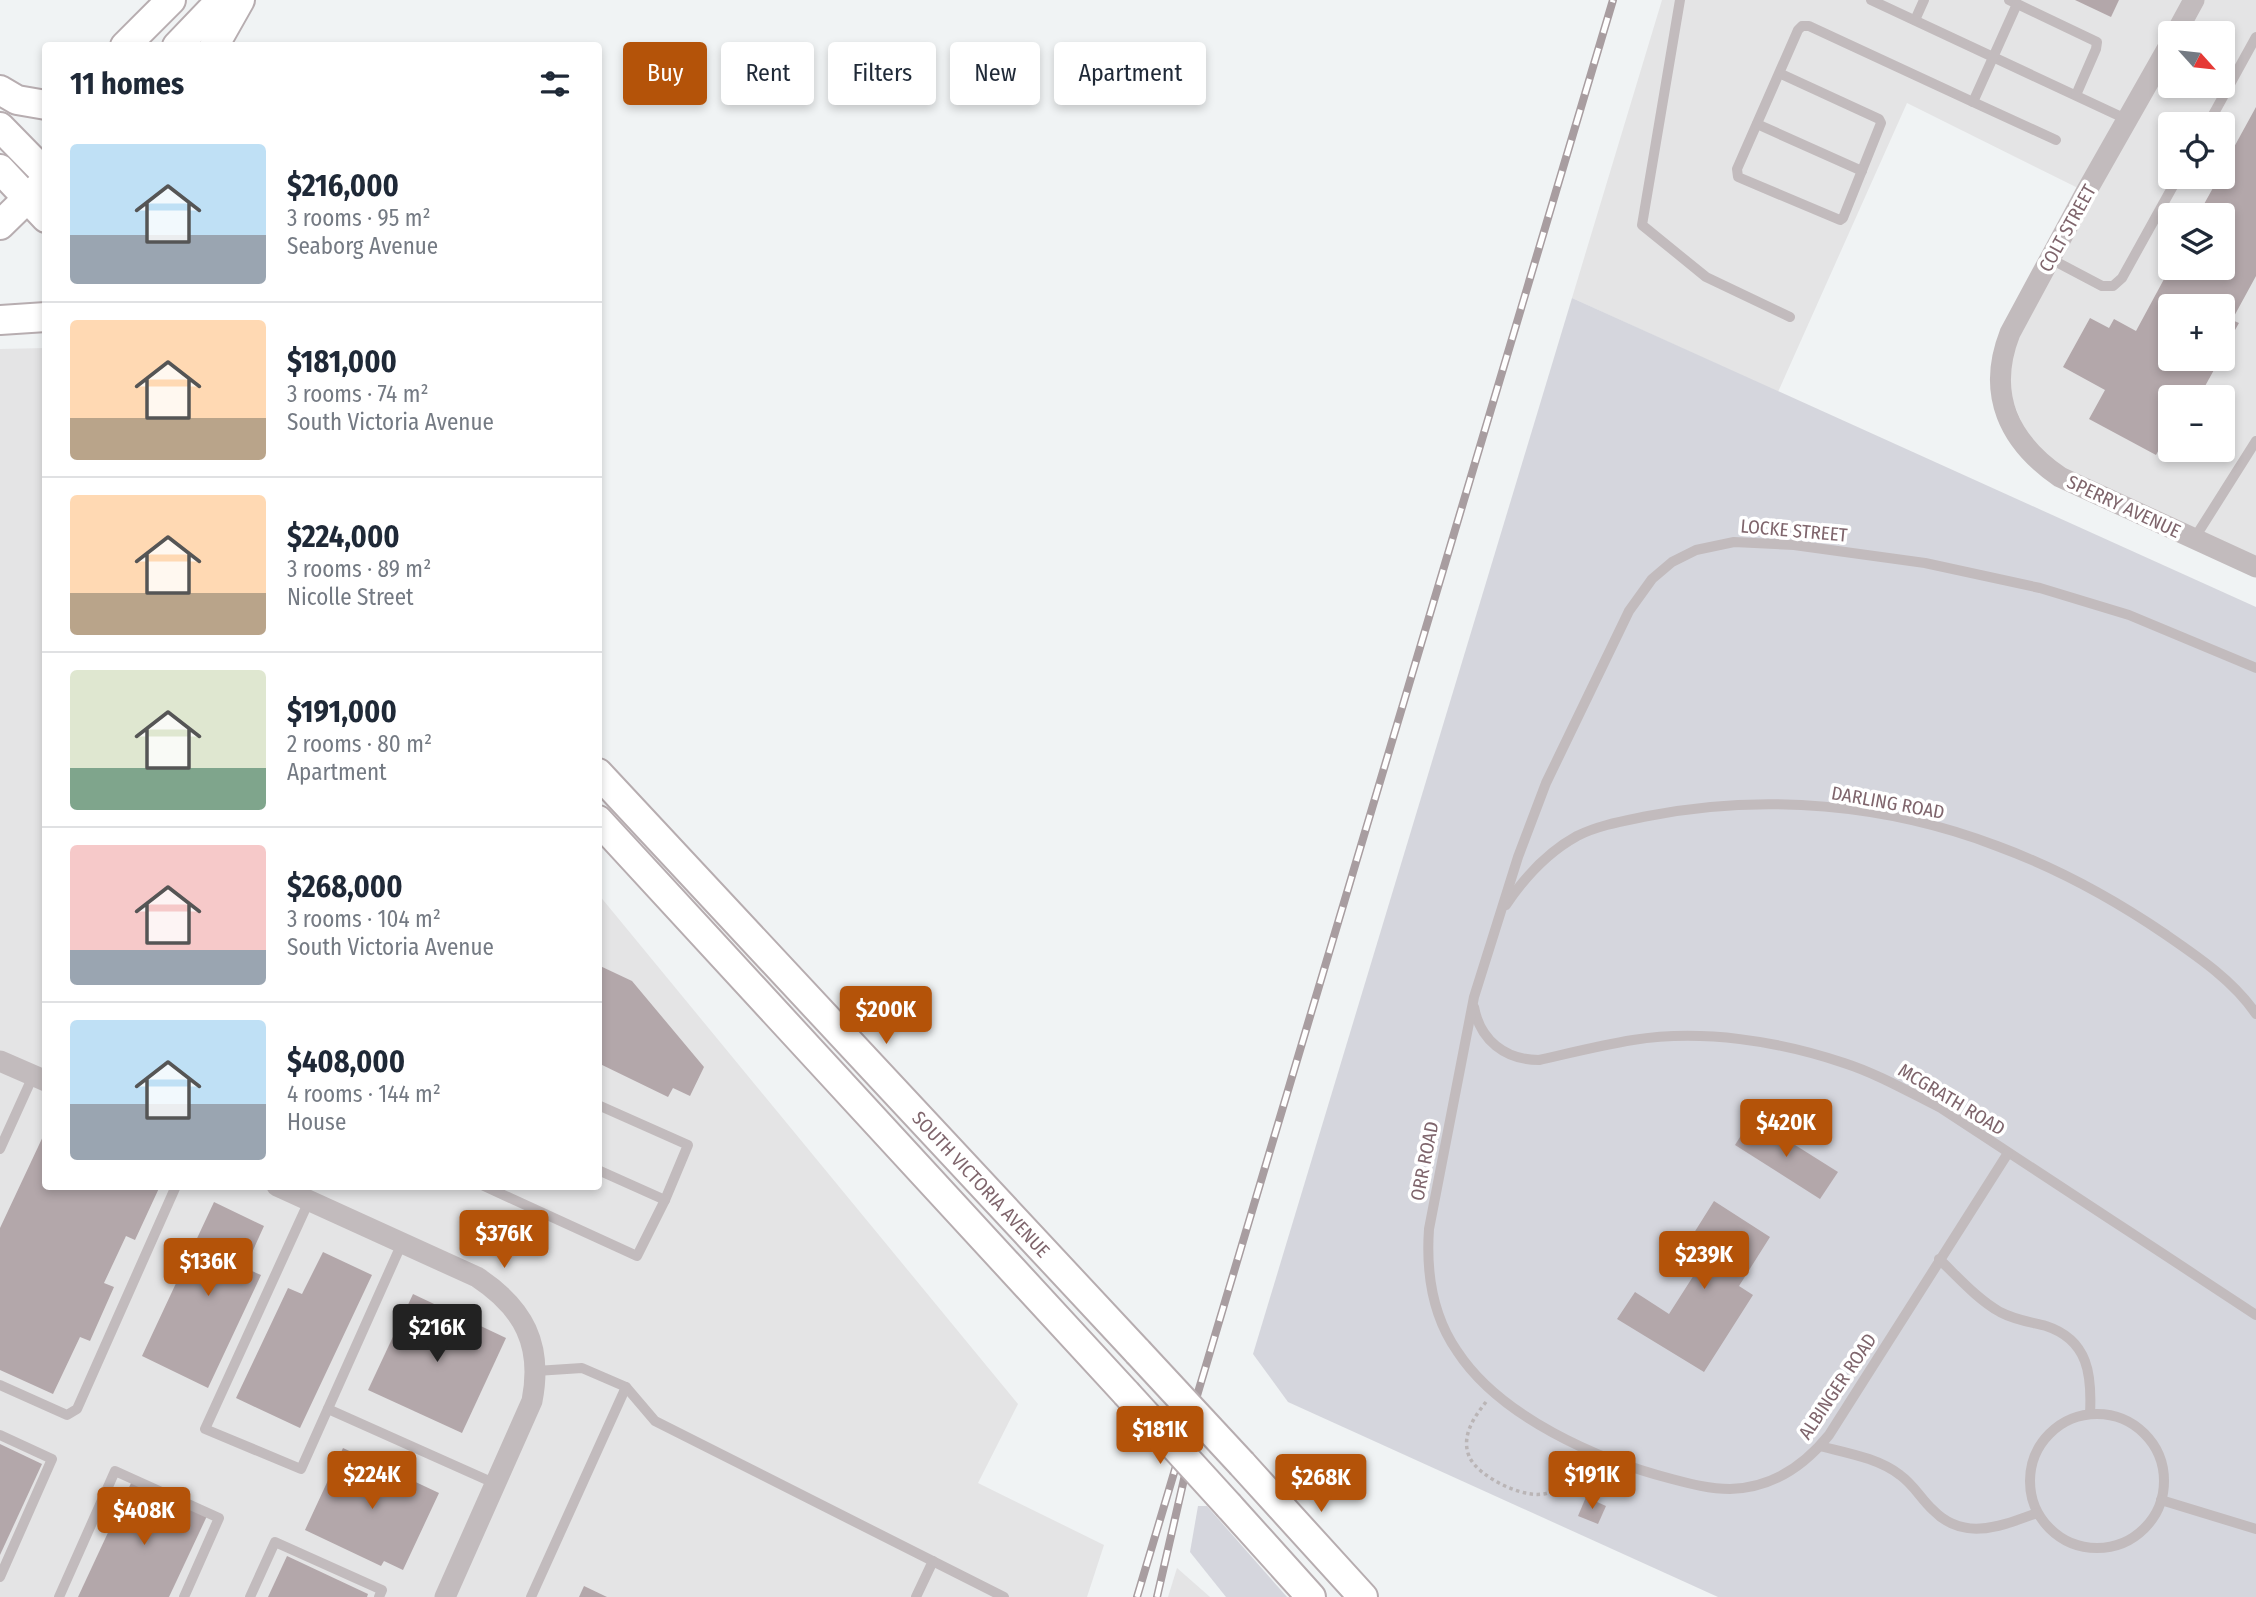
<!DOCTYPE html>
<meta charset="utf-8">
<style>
body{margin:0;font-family:"Fira Sans Condensed",sans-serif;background:#f2f2f3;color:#1f2937;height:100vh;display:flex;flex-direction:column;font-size:26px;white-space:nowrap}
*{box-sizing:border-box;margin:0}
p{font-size:23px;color:#747a83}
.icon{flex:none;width:38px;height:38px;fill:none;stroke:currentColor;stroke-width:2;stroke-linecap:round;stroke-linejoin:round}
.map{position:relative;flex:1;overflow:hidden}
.details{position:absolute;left:42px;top:42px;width:560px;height:1148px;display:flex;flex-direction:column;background:#fff;border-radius:7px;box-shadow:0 4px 10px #0003}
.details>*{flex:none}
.hud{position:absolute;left:623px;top:42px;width:665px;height:63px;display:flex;gap:14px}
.needle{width:46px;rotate:117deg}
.controls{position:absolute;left:2158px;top:21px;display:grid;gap:14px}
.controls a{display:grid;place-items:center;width:77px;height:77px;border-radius:7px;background:#fff;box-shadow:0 4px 10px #0003;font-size:35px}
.price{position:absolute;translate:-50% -60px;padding:0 16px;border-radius:7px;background:#b45309;color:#fff;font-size:23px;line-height:46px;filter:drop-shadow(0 2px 4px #0008)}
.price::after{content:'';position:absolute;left:50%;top:42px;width:21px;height:16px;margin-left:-10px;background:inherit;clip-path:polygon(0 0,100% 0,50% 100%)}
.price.selected{background:#222;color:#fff}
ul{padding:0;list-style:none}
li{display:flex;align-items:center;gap:21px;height:175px;padding:0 28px}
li+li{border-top:2px solid #e0e1e3}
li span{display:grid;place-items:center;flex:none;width:196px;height:140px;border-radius:7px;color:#555}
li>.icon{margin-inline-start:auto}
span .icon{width:84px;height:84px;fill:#fffc;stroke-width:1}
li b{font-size:30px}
h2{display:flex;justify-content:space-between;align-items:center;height:84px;padding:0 28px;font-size:30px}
.pill{padding:0 24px;border-radius:7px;background:#fff;box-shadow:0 4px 10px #0003;font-size:24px;line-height:63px}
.pill.selected{background:#b45309;color:#fff}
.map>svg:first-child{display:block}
.built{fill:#e4e4e5;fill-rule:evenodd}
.green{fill:#d5d6dd}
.building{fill:#b3a7aa}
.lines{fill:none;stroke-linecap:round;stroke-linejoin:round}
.secondary-casing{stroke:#b7adb0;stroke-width:32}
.path{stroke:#bab5b6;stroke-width:3.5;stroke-dasharray:3.5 3.5;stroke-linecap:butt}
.lane{stroke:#c2bbbd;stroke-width:10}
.street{stroke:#c2bbbd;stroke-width:21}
.secondary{stroke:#fff;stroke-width:28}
.rail-casing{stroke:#a89da0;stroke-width:8}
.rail{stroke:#fff;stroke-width:5;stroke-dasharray:16;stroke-linecap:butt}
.secondary-bridge-casing{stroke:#b7adb0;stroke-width:32;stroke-linecap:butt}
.secondary-bridge{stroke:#fff;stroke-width:28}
.labels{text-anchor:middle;stroke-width:7;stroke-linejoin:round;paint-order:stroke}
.street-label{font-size:19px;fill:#7f656c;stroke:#fff}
</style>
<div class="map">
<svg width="2256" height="1597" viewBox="0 0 2256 1597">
<rect width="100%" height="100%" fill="#f0f3f4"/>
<!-- built -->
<g class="built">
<path d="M1662,0H2256V567L2037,460L2001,372L2086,192L1907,103L1778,392L1572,298ZM2170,33H2222V86H2170ZM2170,124H2222V177H2170ZM2170,215H2222V268H2170ZM2170,306H2222V359H2170ZM2170,397H2222V450H2170Z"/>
<path d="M45,348L46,1186H598L599,895L1018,1404L978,1483L1104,1545L1087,1597H0V349Z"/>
<path d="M1177,1568L1210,1597H1168Z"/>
</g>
<!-- green -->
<g class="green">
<path d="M1572,298L2256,607V1597H1718L1288,1402L1253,1354Z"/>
<path d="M1198,1506H1207L1287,1597H1226L1190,1552Z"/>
</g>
<!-- building -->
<g class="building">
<path d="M2075,0H2119L2111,17Z"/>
<path d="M2256,107V276L2232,320L2239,323L2222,353V306H2170V359H2220L2199,397H2170V429L2156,455L2089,419L2105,390L2063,367L2090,318L2109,328L2114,319L2136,331L2170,268H2222V215H2198L2219,177H2222V169Z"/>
<path d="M598,965L632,981L704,1067L690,1096L673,1088L668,1097L598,1063Z"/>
<path d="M1752,1118L1838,1172L1820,1199L1735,1145Z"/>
<path d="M46,1130V1186H160L135,1240L126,1236L104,1283L114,1287L90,1341L80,1337L53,1394L0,1370V1228Z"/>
<path d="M1714,1201L1770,1237L1739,1286L1753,1295L1704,1372L1617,1319L1635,1292L1669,1314L1701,1264L1682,1252Z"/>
<path d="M214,1202L264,1226L245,1268L261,1275L208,1388L142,1356Z"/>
<path d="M323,1252L372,1275L300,1428L236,1398L288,1288L302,1294Z"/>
<path d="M413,1294L506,1338L462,1433L368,1390Z"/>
<path d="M0,1444L42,1464L0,1555Z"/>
<path d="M343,1448L439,1493L403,1570L384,1561L381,1566L305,1530Z"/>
<path d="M132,1481L207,1516L169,1597H78Z"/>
<path d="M1586,1497L1606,1506L1598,1524L1578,1516Z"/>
<path d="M287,1556L368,1594L367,1597H268Z"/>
<path d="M584,1586L607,1597H579Z"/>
</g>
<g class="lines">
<defs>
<g id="secondary">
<path d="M125,46L171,0"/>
<path d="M177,46L221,0"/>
<path d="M214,46L240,0"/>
<path d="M0,90L17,100L46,105"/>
<path d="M0,127L46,174"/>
<path d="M0,169L46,218"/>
<path d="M0,225L41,185"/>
<path d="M0,320L46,317"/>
<path id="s1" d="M598,773L1138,1352"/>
<path d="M598,820L1126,1393"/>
<path d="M1242,1464L1363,1597"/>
<path d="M1229,1506L1311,1597"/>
</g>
</defs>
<!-- secondary casing -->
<use href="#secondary" class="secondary-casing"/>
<!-- path -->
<path class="path" d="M1486,1402C1474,1417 1461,1436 1469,1456C1477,1477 1531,1504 1552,1491C1562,1485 1568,1469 1573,1459"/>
<!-- lane -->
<g class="lane">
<path d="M1680,0L1642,225L1706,277L1790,317"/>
<path d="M1871,0L2128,120"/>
<path d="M2009,0L2097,42L2096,49L2076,95"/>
<path d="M1915,20L1924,0"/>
<path d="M1779,73L1879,119L1881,123L1843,218L1840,220L1738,177L1737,169L1798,30L1802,26H1809L1973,102L2017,4"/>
<path d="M1973,102L2056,140"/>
<path d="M1757,124L1862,171"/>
<path d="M2208,124L2256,37"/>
<path d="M2049,258L2102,286H2113L2122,278L2178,177"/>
<path d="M2194,539L2256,441"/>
<path d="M1506,905C1524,878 1548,852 1577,836C1599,825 1624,821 1648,816C1763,793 1888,804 1997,846C2057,868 2112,898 2165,934C2197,956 2234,981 2256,1014"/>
<path d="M1474,1007C1480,1040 1505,1060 1539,1060C1570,1053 1602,1045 1633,1040C1702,1029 1779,1041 1844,1063C1878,1074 1909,1092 1941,1108L2256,1315"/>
<path d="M598,1105L688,1145L665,1200"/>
<path d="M0,1149L33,1076"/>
<path d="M2008,1153L1829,1435C1804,1466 1771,1488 1730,1489C1710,1489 1691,1484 1672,1479C1598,1460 1500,1417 1457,1351C1432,1315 1426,1272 1429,1229L1474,997L1518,857L1546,783L1629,611L1652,579L1672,562L1696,550L1734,542L1794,545L1925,563L2040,588L2129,615L2256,668"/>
<path d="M484,1186L637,1256L665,1200L598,1170"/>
<path d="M309,1201L205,1429L301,1469L402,1243"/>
<path d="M1939,1259C1958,1277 1977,1299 2000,1312C2015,1320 2030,1322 2046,1326C2089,1340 2092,1376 2090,1414"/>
<path d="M536,1371L582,1368L626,1387L655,1421L1004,1597"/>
<path d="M0,1385L67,1415L77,1409L176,1186"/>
<path d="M328,1409L496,1484"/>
<circle cx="2097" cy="1481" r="67"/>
<path d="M0,1435L52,1459L0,1577"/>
<path d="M1820,1446C1847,1453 1878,1458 1900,1475C1914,1485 1921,1499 1933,1510C1964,1542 2001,1526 2037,1513"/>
<path d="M2161,1500L2256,1529"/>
<path d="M59,1597L115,1471L219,1518L184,1597"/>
<path d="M250,1597L275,1542L382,1590L379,1597"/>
<path d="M531,1597L626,1387"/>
<path d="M916,1597L933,1561"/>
</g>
<!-- street -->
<g class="street">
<path d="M2176,33L2194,0"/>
<path d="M2170,44L2086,192L2010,333C1986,394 2009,442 2060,477L2256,567"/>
<path d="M0,1061L46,1081"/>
<path d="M277,1186L477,1277C524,1308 543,1345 532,1401L445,1597"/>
</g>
<!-- secondary -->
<use href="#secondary" class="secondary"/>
<defs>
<g id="rail">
<path d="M1137,1597L1613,0"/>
<path d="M1157,1597L1190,1453"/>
</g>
</defs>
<!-- rail casing -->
<use href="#rail" class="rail-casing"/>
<!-- rail -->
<use href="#rail" class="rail"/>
<defs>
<g id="secondary-bridge">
<path d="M1138,1352L1242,1464"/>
<path d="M1126,1393L1229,1506"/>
</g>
</defs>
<!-- secondary-bridge casing -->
<use href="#secondary-bridge" class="secondary-bridge-casing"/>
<!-- secondary-bridge -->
<use href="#secondary-bridge" class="secondary-bridge"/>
</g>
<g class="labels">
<!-- street labels -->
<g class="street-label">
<text transform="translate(2067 228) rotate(-61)" y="7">COLT STREET</text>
<text transform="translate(2124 506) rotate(25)" y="7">SPERRY AVENUE</text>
<text transform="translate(1794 530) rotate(5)" y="7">LOCKE STREET</text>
<text transform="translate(1888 802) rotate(10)" y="7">DARLING ROAD</text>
<text transform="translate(1952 1099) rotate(31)" y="7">MCGRATH ROAD</text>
<text transform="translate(1424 1161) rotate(-79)" y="7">ORR ROAD</text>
<text dy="7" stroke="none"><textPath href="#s1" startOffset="562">SOUTH VICTORIA AVENUE</textPath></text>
<text transform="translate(1837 1386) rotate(-56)" y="7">ALBINGER ROAD</text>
</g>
</g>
</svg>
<div class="controls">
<a><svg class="needle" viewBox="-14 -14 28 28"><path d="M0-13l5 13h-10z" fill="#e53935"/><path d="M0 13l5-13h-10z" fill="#747a83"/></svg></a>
<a><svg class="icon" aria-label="locate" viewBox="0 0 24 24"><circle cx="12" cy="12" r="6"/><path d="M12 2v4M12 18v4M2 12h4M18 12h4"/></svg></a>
<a><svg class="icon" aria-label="layers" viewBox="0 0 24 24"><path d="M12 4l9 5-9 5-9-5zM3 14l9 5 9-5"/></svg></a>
<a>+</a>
<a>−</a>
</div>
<b class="price" style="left:886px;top:1046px">$200K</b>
<b class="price" style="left:1786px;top:1159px">$420K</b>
<b class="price" style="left:504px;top:1270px">$376K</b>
<b class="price" style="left:1704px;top:1291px">$239K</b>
<b class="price" style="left:208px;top:1298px">$136K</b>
<b class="price selected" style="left:437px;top:1364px">$216K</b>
<b class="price" style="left:1160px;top:1466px">$181K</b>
<b class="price" style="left:372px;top:1511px">$224K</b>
<b class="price" style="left:1592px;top:1511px">$191K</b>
<b class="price" style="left:1321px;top:1514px">$268K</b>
<b class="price" style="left:144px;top:1547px">$408K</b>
<div class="hud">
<a class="pill selected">Buy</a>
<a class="pill">Rent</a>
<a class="pill">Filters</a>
<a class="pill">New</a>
<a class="pill">Apartment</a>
</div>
<section class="details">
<h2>11 homes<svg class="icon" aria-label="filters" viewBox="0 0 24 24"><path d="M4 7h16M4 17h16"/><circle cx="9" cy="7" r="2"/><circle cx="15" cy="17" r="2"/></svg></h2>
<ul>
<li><span style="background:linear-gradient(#bfe0f5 65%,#9aa5b1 0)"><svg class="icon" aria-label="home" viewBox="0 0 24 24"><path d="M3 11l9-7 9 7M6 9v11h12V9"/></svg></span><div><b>$216,000</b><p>3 rooms · 95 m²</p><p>Seaborg Avenue</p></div></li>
<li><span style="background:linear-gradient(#ffd9b3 70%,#b9a48a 0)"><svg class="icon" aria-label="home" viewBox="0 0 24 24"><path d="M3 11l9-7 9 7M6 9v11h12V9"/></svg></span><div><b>$181,000</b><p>3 rooms · 74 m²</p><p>South Victoria Avenue</p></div></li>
<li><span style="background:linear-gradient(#ffd9b3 70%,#b9a48a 0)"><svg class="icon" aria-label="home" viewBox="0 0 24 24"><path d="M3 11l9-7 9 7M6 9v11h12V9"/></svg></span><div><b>$224,000</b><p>3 rooms · 89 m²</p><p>Nicolle Street</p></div></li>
<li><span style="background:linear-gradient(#dfe7d0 70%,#7fa58c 0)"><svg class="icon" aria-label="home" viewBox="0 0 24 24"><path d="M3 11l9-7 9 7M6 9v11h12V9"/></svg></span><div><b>$191,000</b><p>2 rooms · 80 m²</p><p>Apartment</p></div></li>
<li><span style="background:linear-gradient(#f6c9c9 75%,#9aa5b1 0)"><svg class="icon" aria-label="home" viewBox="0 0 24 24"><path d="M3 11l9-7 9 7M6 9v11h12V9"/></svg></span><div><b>$268,000</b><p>3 rooms · 104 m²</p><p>South Victoria Avenue</p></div></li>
<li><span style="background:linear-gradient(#bfe0f5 60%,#9aa5b1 0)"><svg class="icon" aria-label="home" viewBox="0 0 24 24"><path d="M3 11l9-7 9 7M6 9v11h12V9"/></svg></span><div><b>$408,000</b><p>4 rooms · 144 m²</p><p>House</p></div></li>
</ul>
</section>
</div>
